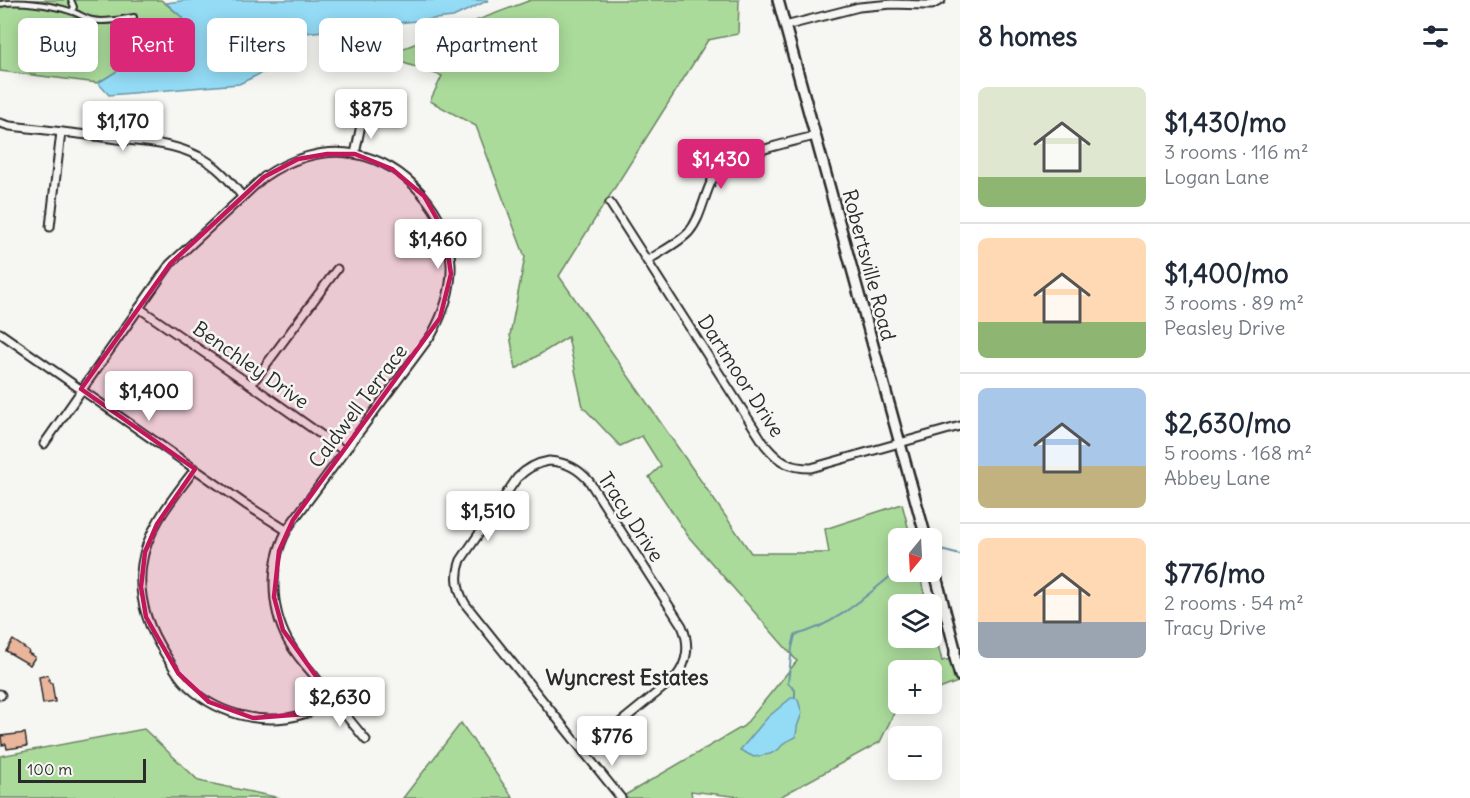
<!DOCTYPE html>
<meta charset="utf-8">
<style>
body{margin:0;font-family:Delius,sans-serif;background:#f6f6f7;color:#1f2937;height:100vh;display:flex;flex-direction:column;font-size:22px;white-space:nowrap}
*{box-sizing:border-box;margin:0}
p{font-size:20px;color:#747a83}
.icon{flex:none;width:33px;height:33px;fill:none;stroke:currentColor;stroke-width:2;stroke-linecap:round;stroke-linejoin:round}
.map{position:relative;flex:1;overflow:hidden}
.details{display:flex;flex-direction:column;background:#fff;width:510px}
.details>*{flex:none}
.top-card{position:absolute;left:18px;top:18px;width:570px;height:54px;display:flex;gap:12px}
.needle{width:39px;rotate:198deg}
.controls{position:absolute;left:888px;top:528px;display:grid;gap:12px}
.controls a{display:grid;place-items:center;width:54px;height:54px;border-radius:9px;background:#fff;box-shadow:0 3px 15px #0003;font-size:30px}
.scale{position:absolute;left:18px;bottom:15px;width:128px;box-sizing:border-box;padding-left:6px;border:3px solid #2b2b2b;border-top:0;font-size:16px;line-height:21px;white-space:nowrap;color:#2b2b2b;-webkit-text-stroke:4px #f6f6f2;paint-order:stroke}
.price{position:absolute;translate:-50% -51px;padding:0 14px;border-radius:6px;background:#fff;color:#222;font-size:20px;line-height:39px;filter:drop-shadow(0 2px 3px #0008)}
.price::after{content:'';position:absolute;left:50%;top:36px;width:18px;height:14px;margin-left:-9px;background:inherit;clip-path:polygon(0 0,100% 0,50% 100%)}
.price.on{background:#db2777;color:#fff}
ul{padding:0;list-style:none}
li{display:flex;align-items:center;gap:18px;height:150px;padding:0 18px}
li+li{border-top:2px solid #e0e1e3}
li span{display:grid;place-items:center;flex:none;width:168px;height:120px;border-radius:9px;color:#555}
li>.icon{margin-inline-start:auto}
span .icon{width:72px;height:72px;fill:#fffc;stroke-width:1}
li b{font-size:26px}
h2{display:flex;justify-content:space-between;align-items:center;height:72px;padding:0 18px;font-size:26px}
.tag{padding:0 21px;border-radius:9px;background:#fff;box-shadow:0 3px 15px #0003;font-size:21px;line-height:54px}
.tag.on{background:#db2777;color:#fff}
main{display:flex;flex:1;min-height:0}
.map>svg:first-child{display:block}
.green{fill:#abdb9b;stroke:#6b8363;stroke-width:1.5}
.water{fill:#94dcf6;stroke:#6a95a5;stroke-width:1.5}
.lines{fill:none;stroke-linecap:round;stroke-linejoin:round}
.stream{stroke:#6a95a5;stroke-width:2}
.building{fill:#e9b59b;stroke:#2b2b2b;stroke-width:1.5}
.lane-casing{stroke:#2b2b2b;stroke-width:8}
.street-casing{stroke:#2b2b2b;stroke-width:11}
.secondary-casing{stroke:#2b2b2b;stroke-width:14}
.lane{stroke:#f6f6f2;stroke-width:4}
.street{stroke:#f6f6f2;stroke-width:7}
.secondary{stroke:#f6f6f2;stroke-width:9}
.marked{fill:#c2185b;fill-opacity:0.2;stroke:#c2185b;stroke-width:4.5;stroke-linejoin:round}
.labels{text-anchor:middle;stroke-width:5;stroke-linejoin:round;paint-order:stroke}
.street-label{font-size:20px;fill:#2b2b2b;stroke:#f6f6f2}
.neighbourhood-label{font-size:21px;font-weight:bold;fill:#2b2b2b;stroke:#f6f6f2}
</style>
<main>
<div class="map">
<svg width="960" height="798" viewBox="0 0 960 798">
<rect width="100%" height="100%" fill="#f6f6f2"/>
<filter id="ink" filterUnits="userSpaceOnUse"><feTurbulence type="fractalNoise" baseFrequency=".0167" numOctaves="2"/><feDisplacementMap in="SourceGraphic" scale="12" xChannelSelector="R" yChannelSelector="G"/><feConvolveMatrix kernelMatrix="1 2 1 2 8 2 1 2 1" color-interpolation-filters="sRGB"/></filter>
<g filter="url(#ink)">
<!-- green -->
<g class="green">
<path d="M0,0H161L183,18L167,40L98,83L0,71Z"/>
<path d="M531,0H739L738,34L708,40L559,276L751,553H829L825,529L902,504L911,538H898V572H919L927,604H898V638H932V620L942,661L954,658L960,681L932,692V670H898V704H903L898,705L880,742L778,798H749L691,791L692,798H620L744,726L797,661L688,536L649,477L661,466L642,436L620,446L583,407L568,337L516,369L510,335L525,257L476,126L430,101L442,76L383,56Z"/>
<path d="M461,723L513,798H403Z"/>
<path d="M144,729L199,781L280,798H0V756Z"/>
</g>
<!-- water -->
<g class="water">
<path d="M188,0H489L453,17L296,34L280,64L239,84L109,95L98,83L167,40L183,18L166,3Z"/>
<path d="M791,698H795L798,700L802,713L797,727L796,737L785,742L778,750L770,754L754,757L740,750L768,717Z"/>
</g>
<g class="lines">
<!-- stream -->
<g class="stream">
<path d="M941,550L960,555"/>
<path d="M795,698V690L788,683L792,648L795,635C835,626 867,595 898,570"/>
</g>
</g>
<!-- building -->
<g class="building">
<path d="M13,640L29,651L28,653L35,657L30,665L6,651Z"/>
<path d="M48,675L50,683H52L55,702L43,704L39,677Z"/>
<path d="M25,733L27,746L7,749L6,744L2,745L1,736Z"/>
</g>
<g class="lines">
<defs>
<g id="lane">
<path d="M71,0L74,7L72,11"/>
<path d="M0,4C19,0 51,5 70,11C78,13 84,18 92,20C105,23 121,19 134,17"/>
</g>
<g id="street">
<path d="M785,26L859,7L892,4L924,5H932L941,0"/>
<path d="M0,123L10,126C46,130 81,134 117,139C144,142 173,143 198,156C217,165 229,180 242,196"/>
<path d="M355,154L362,120"/>
<path d="M610,203L765,445C779,462 789,468 811,468L960,426"/>
<path d="M50,227L61,132"/>
<path d="M647,261C660,252 679,243 689,232C706,212 704,179 726,163C738,155 752,152 765,149C782,144 798,140 815,136"/>
<path d="M139,308L251,385L344,451"/>
<path d="M0,333L245,504L286,530"/>
<path d="M251,385L337,269"/>
<path d="M44,444L170,264L264,177C290,159 323,148 355,154C406,164 449,212 451,264C452,289 444,312 432,334L290,525C269,559 269,606 288,641C295,653 304,664 313,674C330,696 348,718 366,740"/>
<path d="M549,461C566,462 578,468 589,481L682,626C690,644 688,663 675,678L584,752L466,605C457,591 455,576 461,560L517,478C527,468 536,463 549,461Z"/>
<path d="M195,469C174,497 147,528 142,564C137,597 147,626 165,654C171,663 176,673 183,681C213,714 262,727 304,714C315,711 324,705 333,700"/>
<path d="M0,694L1,695"/>
<path d="M584,752L621,798"/>
</g>
<g id="secondary">
<path d="M778,0L926,538"/>
<path d="M932,561L955,649V658L960,676"/>
</g>
</defs>
<!-- lane casing -->
<use href="#lane" class="lane-casing"/>
<!-- street casing -->
<use href="#street" class="street-casing"/>
<!-- secondary casing -->
<use href="#secondary" class="secondary-casing"/>
<!-- lane -->
<use href="#lane" class="lane"/>
<!-- street -->
<use href="#street" class="street"/>
<!-- secondary -->
<use href="#secondary" class="secondary"/>
</g>
</g>
<!-- marked area -->
<path class="marked" d="M327,154H355L392,169L424,196L445,233L451,274L440,318L293,520L279,551L274,597L283,630L333,700L305,714L253,718L209,702L178,673L146,617L141,587L145,552L157,524L195,469L81,389L170,264L264,177L298,159Z"/>
<g class="labels">
<!-- street labels -->
<g class="street-label">
<text transform="translate(869 265) rotate(75)" y="7">Robertsville Road</text>
<text transform="translate(251 365) rotate(35)" y="7">Benchley Drive</text>
<text transform="translate(741 376) rotate(57)" y="7">Dartmoor Drive</text>
<text transform="translate(358 406) rotate(-53)" y="7">Caldwell Terrace</text>
<text transform="translate(631 517) rotate(57)" y="7">Tracy Drive</text>
</g>
<!-- neighbourhood labels -->
<g class="neighbourhood-label">
<text x="627" y="685">Wyncrest Estates</text>
</g>
</g>
</svg>
<div class="controls">
<a><svg class="needle" viewBox="-14 -14 28 28"><path d="M0-13l5 13h-10z" fill="#e53935"/><path d="M0 13l5-13h-10z" fill="#747a83"/></svg></a>
<a><svg class="icon" aria-label="layers" viewBox="0 0 24 24"><path d="M12 4l9 5-9 5-9-5zM3 14l9 5 9-5"/></svg></a>
<a>+</a>
<a>−</a>
</div>
<div class="scale">100 m</div>
<b class="price" style="left:371px;top:140px">$875</b>
<b class="price" style="left:123px;top:152px">$1,170</b>
<b class="price on" style="left:721px;top:190px">$1,430</b>
<b class="price" style="left:438px;top:270px">$1,460</b>
<b class="price" style="left:149px;top:422px">$1,400</b>
<b class="price" style="left:488px;top:542px">$1,510</b>
<b class="price" style="left:340px;top:728px">$2,630</b>
<b class="price" style="left:612px;top:767px">$776</b>
<div class="top-card">
<a class="tag">Buy</a>
<a class="tag on">Rent</a>
<a class="tag">Filters</a>
<a class="tag">New</a>
<a class="tag">Apartment</a>
</div>
</div>
<section class="details">
<h2>8 homes<svg class="icon" aria-label="filters" viewBox="0 0 24 24"><path d="M4 7h16M4 17h16"/><circle cx="9" cy="7" r="2"/><circle cx="15" cy="17" r="2"/></svg></h2>
<ul>
<li><span style="background:linear-gradient(#dfe7d0 75%,#8fb573 0)"><svg class="icon" aria-label="home" viewBox="0 0 24 24"><path d="M3 11l9-7 9 7M6 9v11h12V9"/></svg></span><div><b>$1,430/mo</b><p>3 rooms · 116 m²</p><p>Logan Lane</p></div></li>
<li><span style="background:linear-gradient(#ffd9b3 70%,#8fb573 0)"><svg class="icon" aria-label="home" viewBox="0 0 24 24"><path d="M3 11l9-7 9 7M6 9v11h12V9"/></svg></span><div><b>$1,400/mo</b><p>3 rooms · 89 m²</p><p>Peasley Drive</p></div></li>
<li><span style="background:linear-gradient(#a9c7e8 65%,#c2b280 0)"><svg class="icon" aria-label="home" viewBox="0 0 24 24"><path d="M3 11l9-7 9 7M6 9v11h12V9"/></svg></span><div><b>$2,630/mo</b><p>5 rooms · 168 m²</p><p>Abbey Lane</p></div></li>
<li><span style="background:linear-gradient(#ffd9b3 70%,#9aa5b1 0)"><svg class="icon" aria-label="home" viewBox="0 0 24 24"><path d="M3 11l9-7 9 7M6 9v11h12V9"/></svg></span><div><b>$776/mo</b><p>2 rooms · 54 m²</p><p>Tracy Drive</p></div></li>
</ul>
</section>
</main>
